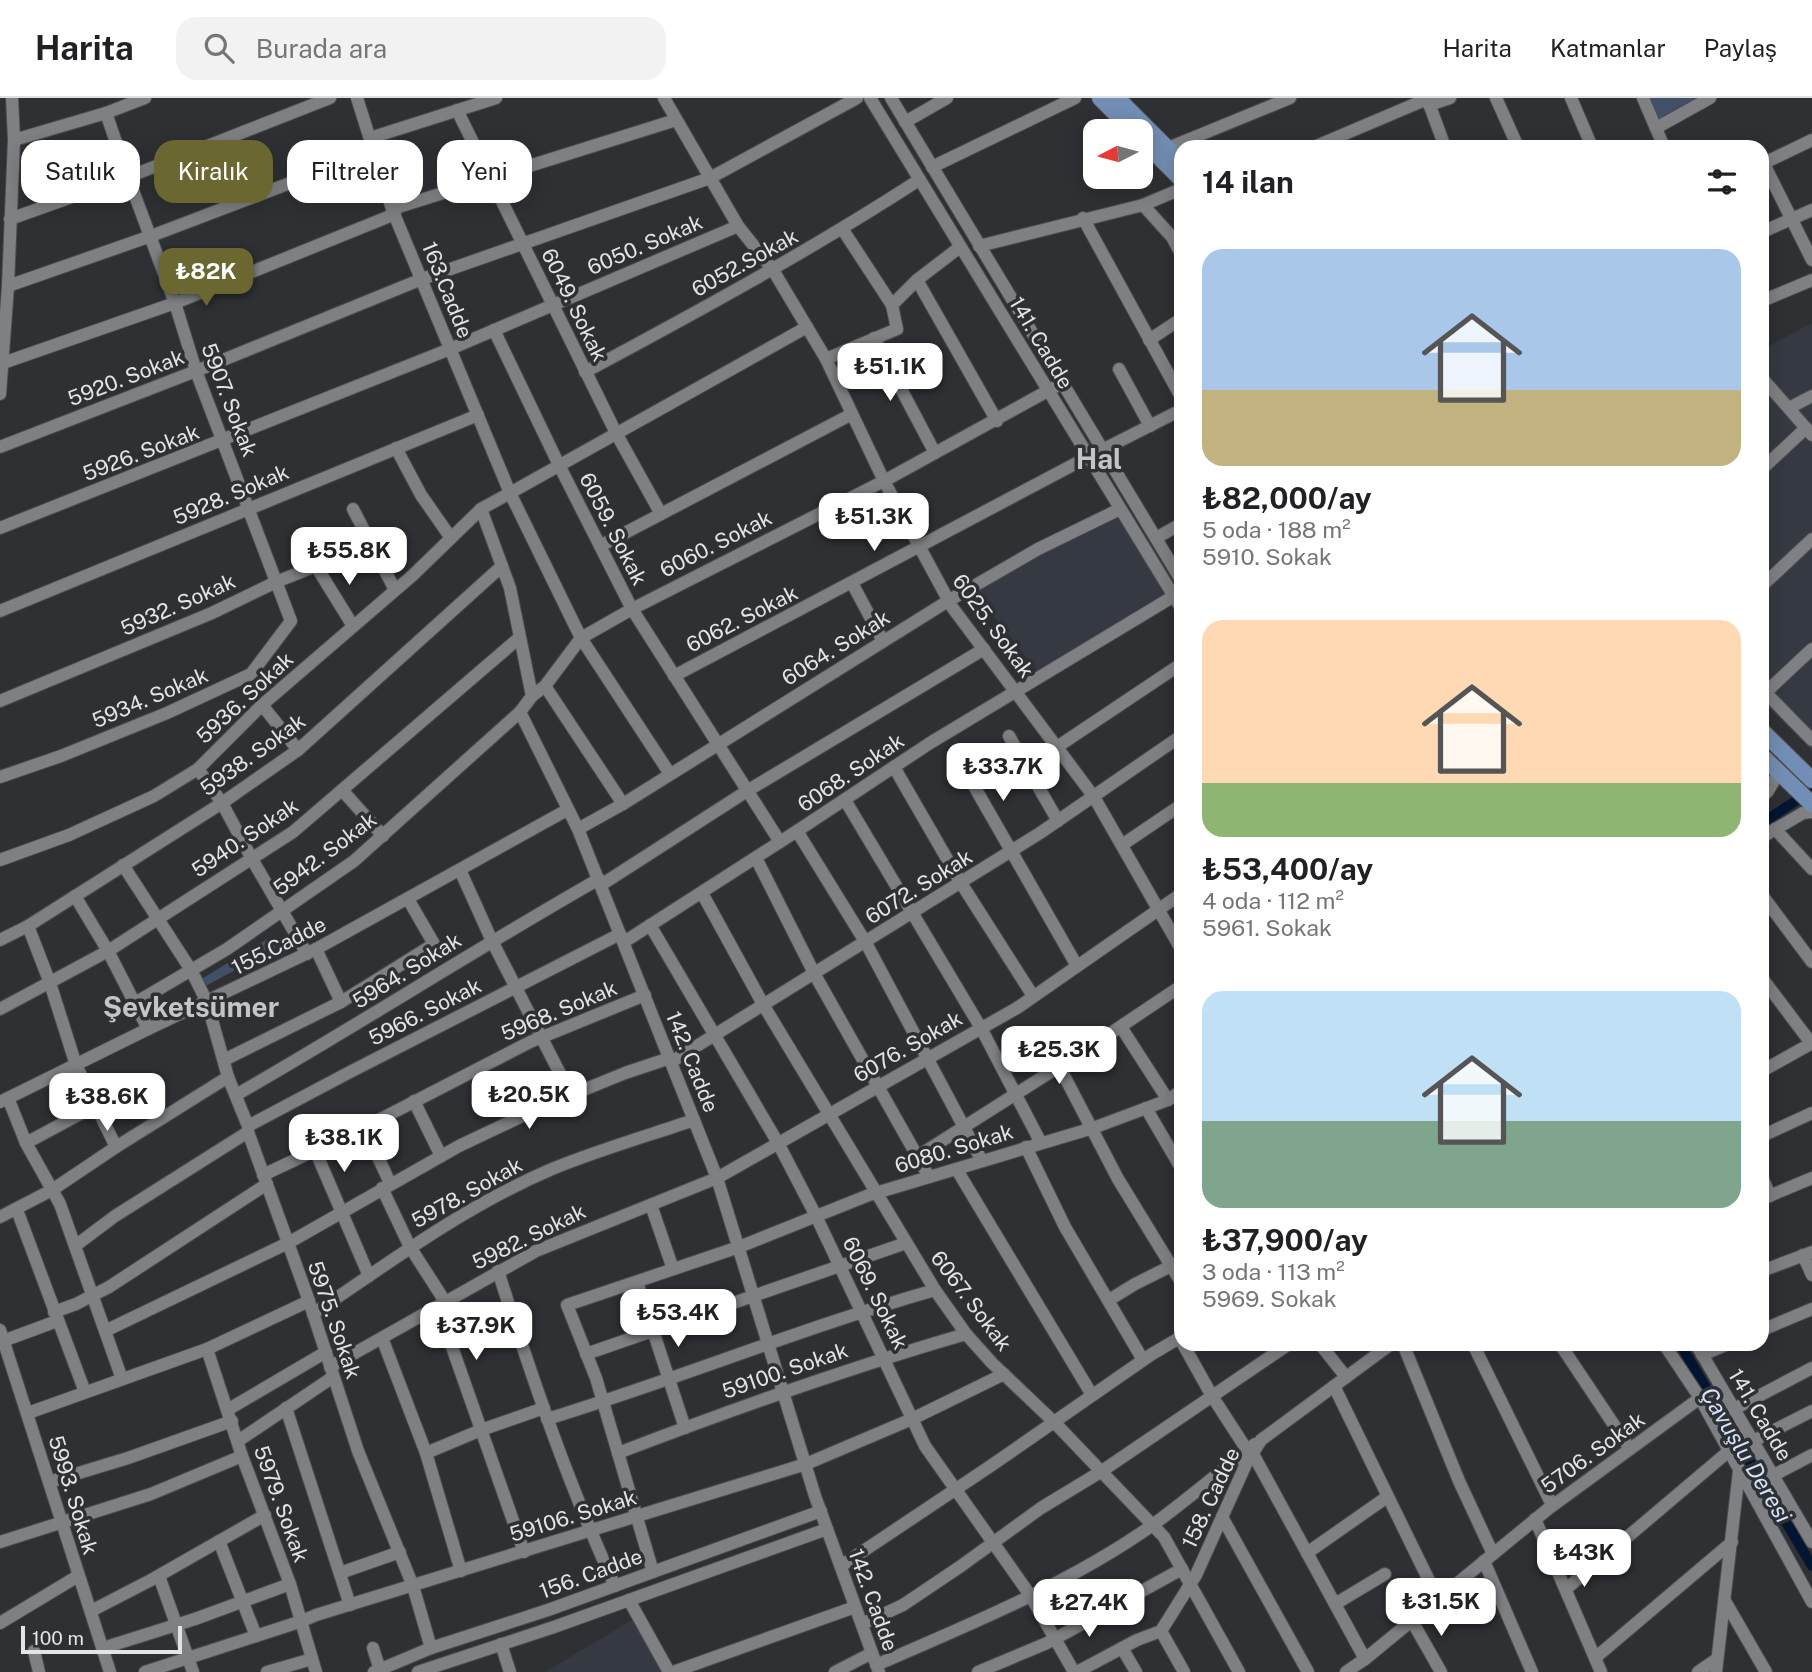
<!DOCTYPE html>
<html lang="tr">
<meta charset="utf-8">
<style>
body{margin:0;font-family:"Public Sans",sans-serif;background:#f2f2f2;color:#202124;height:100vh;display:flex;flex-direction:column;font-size:26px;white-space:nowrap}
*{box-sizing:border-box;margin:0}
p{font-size:23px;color:#757577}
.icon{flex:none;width:38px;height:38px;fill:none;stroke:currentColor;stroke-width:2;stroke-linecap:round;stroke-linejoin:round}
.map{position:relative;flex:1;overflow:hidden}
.drawer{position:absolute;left:1174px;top:42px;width:595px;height:1211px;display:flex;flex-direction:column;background:#fff;border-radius:21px;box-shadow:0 4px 18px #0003}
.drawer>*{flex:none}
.hud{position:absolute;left:21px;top:42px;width:665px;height:63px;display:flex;gap:14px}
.needle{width:46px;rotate:264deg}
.tools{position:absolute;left:1083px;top:21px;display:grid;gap:14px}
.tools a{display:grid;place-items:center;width:70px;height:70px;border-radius:14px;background:#fff;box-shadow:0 4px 18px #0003;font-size:35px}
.scale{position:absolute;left:21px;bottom:18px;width:161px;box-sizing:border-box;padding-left:7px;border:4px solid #e3e4e6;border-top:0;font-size:19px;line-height:24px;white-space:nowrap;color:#e3e4e6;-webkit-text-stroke:5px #2e3033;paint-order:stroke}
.price{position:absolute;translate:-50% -60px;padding:0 16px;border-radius:14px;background:#fff;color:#222;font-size:23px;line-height:46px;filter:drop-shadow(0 2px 4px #0008)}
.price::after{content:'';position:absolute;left:50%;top:42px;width:21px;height:16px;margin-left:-10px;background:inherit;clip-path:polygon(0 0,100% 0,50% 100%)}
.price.current{background:#6a6730;color:#fff}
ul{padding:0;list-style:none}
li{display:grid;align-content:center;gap:14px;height:371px;padding:0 28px}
li span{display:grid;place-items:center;height:217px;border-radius:21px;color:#555}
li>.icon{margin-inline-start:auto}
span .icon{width:126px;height:126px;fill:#fffc;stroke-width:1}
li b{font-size:30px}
h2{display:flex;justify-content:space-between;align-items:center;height:84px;padding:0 28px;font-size:30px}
.pill{padding:0 24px;border-radius:21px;background:#fff;box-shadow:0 4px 18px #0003;font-size:24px;line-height:63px}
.pill.current{background:#6a6730;color:#fff}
header{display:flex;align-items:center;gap:42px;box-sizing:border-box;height:98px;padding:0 35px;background:#fff;border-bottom:2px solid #e0e0e0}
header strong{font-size:33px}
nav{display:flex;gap:38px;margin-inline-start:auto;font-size:24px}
.search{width:490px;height:63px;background:#f2f2f2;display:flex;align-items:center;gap:18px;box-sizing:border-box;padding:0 24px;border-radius:21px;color:#757577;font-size:26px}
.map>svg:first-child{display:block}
.built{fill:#353a42}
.green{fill:#415065}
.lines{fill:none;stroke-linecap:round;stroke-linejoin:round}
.canal{stroke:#021631;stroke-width:10}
.minor-casing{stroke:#4c4d50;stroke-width:14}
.major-casing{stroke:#4c4d50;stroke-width:18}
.minor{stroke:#7e8083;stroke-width:12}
.major{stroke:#738eb4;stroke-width:16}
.labels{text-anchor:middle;stroke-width:7;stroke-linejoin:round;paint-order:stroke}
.street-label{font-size:21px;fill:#e3e4e6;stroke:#2e3033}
.water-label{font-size:23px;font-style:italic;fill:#d3e4fb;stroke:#2e3033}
.district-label{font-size:28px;font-weight:bold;fill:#c3c5c8;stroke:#2e3033}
</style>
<header>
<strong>Harita</strong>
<div class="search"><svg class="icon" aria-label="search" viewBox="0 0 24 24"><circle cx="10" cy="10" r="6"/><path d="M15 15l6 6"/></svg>Burada ara</div>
<nav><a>Harita</a><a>Katmanlar</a><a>Paylaş</a></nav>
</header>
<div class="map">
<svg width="1812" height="1574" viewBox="0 0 1812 1574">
<rect width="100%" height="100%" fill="#2e3033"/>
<!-- built -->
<g class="built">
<path d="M1812,225V653L1762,603V252Z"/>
<path d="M1118,418L1165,495L1037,573L974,493L1043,455Z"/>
<path d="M634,1521L663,1574H545Z"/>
</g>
<!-- green -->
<g class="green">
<path d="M1647,0H1700L1657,24Z"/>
<path d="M269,840L276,850L202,890L198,883Z"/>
</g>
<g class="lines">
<!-- canal -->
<g class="canal">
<path d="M1762,725L1812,692"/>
<path d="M1680,1246L1812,1468"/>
</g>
<defs>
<g id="minor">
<path d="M357,0L392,111L510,395L481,411L510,490L532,598L520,614L578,731L717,1080L815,1398L879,1574"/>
<path d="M664,0L738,128L773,172L826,261L884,383L952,509L1094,699L1181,851"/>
<path d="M870,0L1181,510"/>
<path d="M891,0L1181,482"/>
<path d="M1427,0L1445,49"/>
<path d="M1496,0L1518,49"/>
<path d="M1571,0L1592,49"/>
<path d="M1643,0L1664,49"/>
<path d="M1429,7L1450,0"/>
<path d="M457,12L616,335L661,416"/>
<path d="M905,24L947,0"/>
<path d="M1656,30L1710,0"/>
<path d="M370,40L496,0"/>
<path d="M14,42L106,15L145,0"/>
<path d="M1314,49L1427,1"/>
<path d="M1168,50L1290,0"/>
<path d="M1762,66L1812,42"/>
<path d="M1764,66L1812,162"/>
<path d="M932,69L1075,0"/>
<path d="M1143,107L1172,139L1181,156"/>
<path d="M392,111L676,22"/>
<path d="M1083,120L1181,299"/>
<path d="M10,121L128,79L330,0"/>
<path d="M1762,134L1812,112"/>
<path d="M979,148L1143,107L1181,91"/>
<path d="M917,182L997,323"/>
<path d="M8,188L151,138L374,53"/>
<path d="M1762,203L1812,182"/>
<path d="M892,207L917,182L960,149"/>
<path d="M494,232L559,367L632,511L780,744"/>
<path d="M874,240L935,355"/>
<path d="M1149,242L1181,221"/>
<path d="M826,261L897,231L892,207L843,132"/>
<path d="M3,265L175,205L395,116"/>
<path d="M1119,271L1150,328"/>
<path d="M585,274C699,213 811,152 919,82"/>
<path d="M1762,280L1812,337"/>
<path d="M0,296L8,188L14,42L12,0"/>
<path d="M1789,310L1812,298"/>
<path d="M0,349L196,273L422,181L710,80L857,0"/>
<path d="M396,350L421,397L451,440"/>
<path d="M1102,352L1181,312"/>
<path d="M1762,371L1806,330"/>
<path d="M353,411L395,492"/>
<path d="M0,430L450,251L738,128"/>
<path d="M1156,440L1181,426"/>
<path d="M600,448L852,316"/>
<path d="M316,468L353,528"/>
<path d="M852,485L883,543"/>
<path d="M1762,488L1812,441"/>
<path d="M0,513L478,317"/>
<path d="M674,578L1088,359"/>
<path d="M545,588L623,706"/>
<path d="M1762,591L1812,642"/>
<path d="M1766,594L1812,551"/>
<path d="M532,598L545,588L581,540L632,511L884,383L1062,285"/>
<path d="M0,603L212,515L276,484L371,446"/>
<path d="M262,607L298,652"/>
<path d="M1009,638L1058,723"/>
<path d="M1057,649L1181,566"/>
<path d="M894,669L961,785L1033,898"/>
<path d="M198,671L222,705L252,761L307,856"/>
<path d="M966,674L1077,868"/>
<path d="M670,676L581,540L510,395L807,229"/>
<path d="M0,679L61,658L167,615L251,576L291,523L196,273L175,205L128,79L106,15"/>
<path d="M342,692L383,738"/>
<path d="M1762,699L1768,693L1779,674"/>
<path d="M845,702L981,930L1041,1045"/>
<path d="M578,731L623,706L948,503L1038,451L1120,411"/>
<path d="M1775,731L1812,771"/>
<path d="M797,733L866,845L982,1063"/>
<path d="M1762,739L1803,715L1812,714"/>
<path d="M1122,747L1181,707"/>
<path d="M756,760L815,877L929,1079"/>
<path d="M0,762L69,737L154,698L198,671L262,607L413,477L481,411"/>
<path d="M123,767L191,872L207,904L228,979L248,1028V1034L309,1203L358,1353L413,1488L431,1550"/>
<path d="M460,772L492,843L571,997"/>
<path d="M601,787L747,693L984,551"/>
<path d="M702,795L764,908L935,1192L966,1236L992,1265L1054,1324L1164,1439L1239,1574"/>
<path d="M1762,797L1812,864"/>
<path d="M75,798L108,853L148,931"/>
<path d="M650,827L778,1045L816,1118L925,1348L1030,1497L1074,1574"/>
<path d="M28,828L50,885L76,967L116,1049"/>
<path d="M0,842L28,828L222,705L298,652L502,468"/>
<path d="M624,844L797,733L930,645L1174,498"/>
<path d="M316,851L341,904"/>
<path d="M1762,880L1811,945"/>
<path d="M135,905L227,851L354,763L520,614"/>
<path d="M0,911L108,853L293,734L519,540"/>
<path d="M1121,929L1168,1002"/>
<path d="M224,962L341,904L434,846L408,801"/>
<path d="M671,964L1040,735L1181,638"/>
<path d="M1059,968L1118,1081L1181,1184"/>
<path d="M1762,973L1812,945"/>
<path d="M236,997C358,927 476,851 599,781"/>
<path d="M8,1000L26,1045L60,1106L122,1281"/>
<path d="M414,1003L441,1058"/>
<path d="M0,1004L148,931L316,851L567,712"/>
<path d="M1146,1010L1181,1070"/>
<path d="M248,1028L348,975L620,836"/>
<path d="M364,1029L390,1085"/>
<path d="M1762,1038L1812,1015"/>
<path d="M26,1045L95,1008"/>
<path d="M1026,1049L1065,1129L1143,1262"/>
<path d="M315,1052L369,1178"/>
<path d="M918,1058L1093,947L1181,888"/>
<path d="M957,1072L1092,1297"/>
<path d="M263,1077L369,1027L530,944L645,897"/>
<path d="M1762,1079L1770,1098"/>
<path d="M382,1090L410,1149L446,1205"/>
<path d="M1762,1101L1812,1080"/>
<path d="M651,1107L673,1171"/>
<path d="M17,1112L85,1294"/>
<path d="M0,1119L52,1092L116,1049L228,979"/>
<path d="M75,1148L115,1118L248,1034"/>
<path d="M1803,1157L1812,1177"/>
<path d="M498,1173C532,1280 568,1386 615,1488"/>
<path d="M1762,1173L1812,1154"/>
<path d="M637,1184L685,1330"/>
<path d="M1109,1202L1135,1186L1181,1163"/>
<path d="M438,1209L524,1454"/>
<path d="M54,1214L76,1206L109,1189L267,1086"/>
<path d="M313,1216C390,1164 465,1108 552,1071C598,1052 647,1038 694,1022"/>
<path d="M0,1232L110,1574"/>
<path d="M1762,1232L1812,1211"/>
<path d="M105,1233L288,1145L459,1048L537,1011L625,975L670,960"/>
<path d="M382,1240L426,1355L461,1473"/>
<path d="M3,1243L57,1223"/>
<path d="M1183,1246L1212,1298L1247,1352"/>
<path d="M1320,1246L1346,1279"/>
<path d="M1403,1246L1459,1383L1493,1456"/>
<path d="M1473,1246L1552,1407"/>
<path d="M1560,1246L1630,1351"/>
<path d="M1664,1246L1700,1300L1812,1504"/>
<path d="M1696,1246L1812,1444"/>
<path d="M207,1251L242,1358L290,1486L316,1574"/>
<path d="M586,1256L906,1145"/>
<path d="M1702,1257L1728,1246"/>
<path d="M330,1269L536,1153L717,1080L1017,910L1181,796"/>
<path d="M1334,1288L1438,1501"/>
<path d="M286,1310L350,1507"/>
<path d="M229,1311L326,1254"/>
<path d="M1734,1311L1812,1270"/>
<path d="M28,1315L207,1251L309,1203"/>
<path d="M547,1321C678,1281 804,1229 935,1192"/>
<path d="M238,1343L333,1279"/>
<path d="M1753,1343L1812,1313"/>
<path d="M426,1355L481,1332L544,1310"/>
<path d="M618,1355C733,1311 848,1270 966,1236"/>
<path d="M1253,1356L1365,1561"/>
<path d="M1774,1377L1812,1357"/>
<path d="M49,1384L128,1360L232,1323"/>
<path d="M1222,1419L1308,1574"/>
<path d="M1535,1421L1601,1574"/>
<path d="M219,1443L256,1538"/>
<path d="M0,1444L151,1396L242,1358"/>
<path d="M1307,1455L1387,1399"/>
<path d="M1484,1463L1532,1574"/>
<path d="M841,1468L992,1367L1152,1256L1181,1239"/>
<path d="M653,1474L596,1280L567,1207L739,1149L869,1097L1093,1030L1168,1002L1181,993"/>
<path d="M340,1475L400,1454"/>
<path d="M159,1478L193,1574"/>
<path d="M1566,1491L1729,1353"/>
<path d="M629,1502L669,1574"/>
<path d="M1725,1503L1766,1574"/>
<path d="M1335,1506L1385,1476"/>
<path d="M91,1513L151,1482L265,1417"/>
<path d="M1412,1523L1441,1574"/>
<path d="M0,1525L78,1478"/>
<path d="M862,1526L903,1507L961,1468L1041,1410L1102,1373L1289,1246"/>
<path d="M1161,1533L1184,1574"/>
<path d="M501,1546L510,1574"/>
<path d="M103,1550L195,1521L290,1486"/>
<path d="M373,1550L380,1572"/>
<path d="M1122,1550L1136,1574"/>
<path d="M34,1553L39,1574"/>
<path d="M1595,1560L1732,1444"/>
<path d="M876,1567C969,1527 1071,1485 1154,1426C1188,1401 1221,1373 1255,1346"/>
<path d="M145,1574L302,1523L316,1517L806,1366L912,1321L1004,1276"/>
<path d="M267,1574L312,1561"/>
<path d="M374,1574L431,1550L548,1512L821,1413"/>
<path d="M418,1574L554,1529L827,1431"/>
<path d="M673,1574L855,1509"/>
<path d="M835,1574L872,1555"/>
<path d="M978,1574L1047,1545L1182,1471"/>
<path d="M1077,1574L1137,1542L1161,1533L1196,1477L1246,1366L1261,1342L1391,1246"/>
<path d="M1346,1574L1365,1561L1548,1411L1700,1300L1722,1291"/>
<path d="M1698,1574L1717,1561"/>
<path d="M1716,1574L1739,1373"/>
</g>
<g id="major">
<path d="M1100,0L1133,33"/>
<path d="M1117,0L1181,64"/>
<path d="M1141,41L1181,81"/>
<path d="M1762,633L1812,682"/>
<path d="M1762,658L1812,706"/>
</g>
</defs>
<!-- minor casing -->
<use href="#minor" class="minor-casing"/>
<!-- major casing -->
<use href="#major" class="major-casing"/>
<!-- minor -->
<use href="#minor" class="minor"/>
<!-- major -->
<use href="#major" class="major"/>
</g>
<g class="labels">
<!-- street labels -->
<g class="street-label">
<text transform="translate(645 147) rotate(-23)" y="7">6050. Sokak</text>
<text transform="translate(745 165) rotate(-29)" y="7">6052.Sokak</text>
<text transform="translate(447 192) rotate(68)" y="7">163.Cadde</text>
<text transform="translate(574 207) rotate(64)" y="7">6049. Sokak</text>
<text transform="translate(1041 245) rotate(59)" y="7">141. Cadde</text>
<text transform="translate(126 280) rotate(-21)" y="7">5920. Sokak</text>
<text transform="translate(229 302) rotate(69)" y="7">5907. Sokak</text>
<text transform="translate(141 355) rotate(-21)" y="7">5926. Sokak</text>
<text transform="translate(231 397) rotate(-23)" y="7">5928. Sokak</text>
<text transform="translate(613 431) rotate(63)" y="7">6059. Sokak</text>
<text transform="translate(716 446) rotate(-27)" y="7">6060. Sokak</text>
<text transform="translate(178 507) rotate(-24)" y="7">5932. Sokak</text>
<text transform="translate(742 521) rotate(-27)" y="7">6062. Sokak</text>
<text transform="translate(993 528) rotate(54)" y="7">6025. Sokak</text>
<text transform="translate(836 550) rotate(-32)" y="7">6064. Sokak</text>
<text transform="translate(150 600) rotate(-23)" y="7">5934. Sokak</text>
<text transform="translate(245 600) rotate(-43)" y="7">5936. Sokak</text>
<text transform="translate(253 657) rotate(-36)" y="7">5938. Sokak</text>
<text transform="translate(851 675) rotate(-34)" y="7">6068. Sokak</text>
<text transform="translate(245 740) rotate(-34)" y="7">5940. Sokak</text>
<text transform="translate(325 756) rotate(-37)" y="7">5942. Sokak</text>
<text transform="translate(919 789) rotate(-32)" y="7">6072. Sokak</text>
<text transform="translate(279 848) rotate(-27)" y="7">155.Cadde</text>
<text transform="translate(407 873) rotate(-32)" y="7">5964. Sokak</text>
<text transform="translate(559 913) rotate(-23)" y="7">5968. Sokak</text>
<text transform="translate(425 914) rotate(-27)" y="7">5966. Sokak</text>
<text transform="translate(908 949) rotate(-30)" y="7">6076. Sokak</text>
<text transform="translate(692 964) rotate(68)" y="7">142. Cadde</text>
<text transform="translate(954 1051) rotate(-17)" y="7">6080. Sokak</text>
<text transform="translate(467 1095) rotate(-29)" y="7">5978. Sokak</text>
<text transform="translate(529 1139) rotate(-26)" y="7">5982. Sokak</text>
<text transform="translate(875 1195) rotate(64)" y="7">6069. Sokak</text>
<text transform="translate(971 1203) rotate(53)" y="7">6067. Sokak</text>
<text transform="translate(334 1222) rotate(71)" y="7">5975. Sokak</text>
<text transform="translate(785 1273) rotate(-19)" y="7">59100. Sokak</text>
<text transform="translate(1760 1317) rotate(59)" y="7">141. Cadde</text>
<text transform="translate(1593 1355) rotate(-36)" y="7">5706. Sokak</text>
<text transform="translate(73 1397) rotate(73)" y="7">5993. Sokak</text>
<text transform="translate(1211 1400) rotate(-65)" y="7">158. Cadde</text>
<text transform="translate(281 1406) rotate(70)" y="7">5979. Sokak</text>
<text transform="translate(573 1418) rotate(-17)" y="7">59106. Sokak</text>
<text transform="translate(591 1476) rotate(-20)" y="7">156. Cadde</text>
<text transform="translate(873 1502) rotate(70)" y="7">142. Cadde</text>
</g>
<!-- water labels -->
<g class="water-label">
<text transform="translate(1746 1357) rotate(59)" y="8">Çavuşlu Deresi</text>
</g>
<!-- district labels -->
<g class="district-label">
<text x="1099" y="371">Hal</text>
<text x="191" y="919">Şevketsümer</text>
</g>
</g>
</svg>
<div class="tools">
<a><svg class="needle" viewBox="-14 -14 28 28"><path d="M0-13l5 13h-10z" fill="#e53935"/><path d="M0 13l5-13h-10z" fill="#757577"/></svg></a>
</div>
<div class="scale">100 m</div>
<b class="price current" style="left:206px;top:210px">₺82K</b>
<b class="price" style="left:890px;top:305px">₺51.1K</b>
<b class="price" style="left:874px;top:455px">₺51.3K</b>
<b class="price" style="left:349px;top:489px">₺55.8K</b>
<b class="price" style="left:1003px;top:705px">₺33.7K</b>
<b class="price" style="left:1059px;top:988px">₺25.3K</b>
<b class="price" style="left:529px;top:1033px">₺20.5K</b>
<b class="price" style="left:107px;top:1035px">₺38.6K</b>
<b class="price" style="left:344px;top:1076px">₺38.1K</b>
<b class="price" style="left:678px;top:1251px">₺53.4K</b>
<b class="price" style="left:476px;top:1264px">₺37.9K</b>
<b class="price" style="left:1584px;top:1491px">₺43K</b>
<b class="price" style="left:1441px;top:1540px">₺31.5K</b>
<b class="price" style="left:1089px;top:1541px">₺27.4K</b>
<div class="hud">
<a class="pill">Satılık</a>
<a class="pill current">Kiralık</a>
<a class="pill">Filtreler</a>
<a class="pill">Yeni</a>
</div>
<section class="drawer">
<h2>14 ilan<svg class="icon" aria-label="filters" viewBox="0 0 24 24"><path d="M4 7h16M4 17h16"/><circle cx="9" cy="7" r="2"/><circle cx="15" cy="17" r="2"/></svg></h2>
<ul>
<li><span style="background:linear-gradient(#a9c7e8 65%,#c2b280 0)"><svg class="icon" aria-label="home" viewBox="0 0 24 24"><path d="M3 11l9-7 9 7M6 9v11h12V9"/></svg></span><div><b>₺82,000/ay</b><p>5 oda · 188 m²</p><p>5910. Sokak</p></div></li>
<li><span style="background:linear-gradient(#ffd9b3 75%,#8fb573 0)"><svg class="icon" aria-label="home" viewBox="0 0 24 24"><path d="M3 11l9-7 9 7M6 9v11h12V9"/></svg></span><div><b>₺53,400/ay</b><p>4 oda · 112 m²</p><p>5961. Sokak</p></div></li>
<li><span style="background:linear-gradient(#bfe0f5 60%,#7fa58c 0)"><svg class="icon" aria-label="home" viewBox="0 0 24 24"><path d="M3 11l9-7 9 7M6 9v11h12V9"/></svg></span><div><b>₺37,900/ay</b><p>3 oda · 113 m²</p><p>5969. Sokak</p></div></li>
</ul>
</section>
</div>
